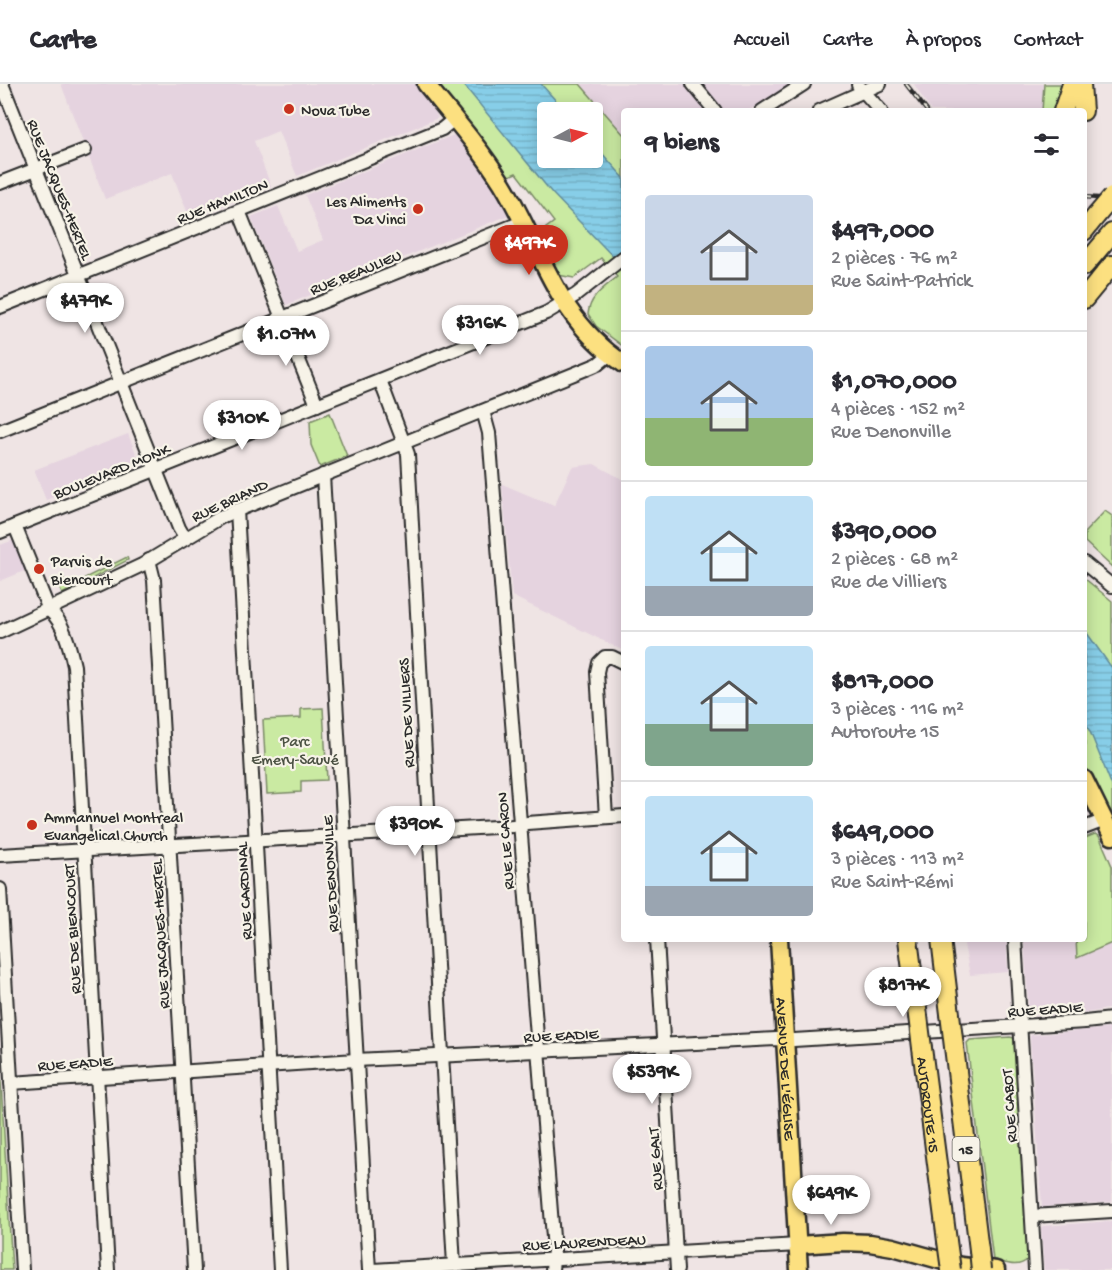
<!DOCTYPE html>
<html lang="fr">
<meta charset="utf-8">
<style>
body{margin:0;font-family:"Gochi Hand",sans-serif;background:#f2f2f3;color:#2b2b33;height:100vh;display:flex;flex-direction:column;font-size:22px;white-space:nowrap}
*{box-sizing:border-box;margin:0}
p{font-size:20px;color:#7c7c81}
.icon{flex:none;width:33px;height:33px;fill:none;stroke:currentColor;stroke-width:2;stroke-linecap:round;stroke-linejoin:round}
.map{position:relative;flex:1;overflow:hidden}
.details{position:absolute;left:621px;top:24px;width:466px;height:834px;display:flex;flex-direction:column;background:#fff;border-radius:6px;box-shadow:0 3px 15px #0003}
.details>*{flex:none}
.needle{width:39px;rotate:83deg}
.tools{position:absolute;left:537px;top:18px;display:grid;gap:12px}
.tools a{display:grid;place-items:center;width:66px;height:66px;border-radius:6px;background:#fff;box-shadow:0 3px 15px #0003;font-size:30px}
.price{position:absolute;translate:-50% -51px;padding:0 14px;border-radius:21px;background:#fff;color:#222;font-size:20px;line-height:39px;filter:drop-shadow(0 2px 3px #0008)}
.price::after{content:'';position:absolute;left:50%;top:36px;width:18px;height:14px;margin-left:-9px;background:inherit;clip-path:polygon(0 0,100% 0,50% 100%)}
.price.selected{background:#c8321e;color:#fff}
ul{padding:0;list-style:none}
li{display:flex;align-items:center;gap:18px;height:150px;padding:0 24px}
li+li{border-top:2px solid #e1e1e2}
li span{display:grid;place-items:center;flex:none;width:168px;height:120px;border-radius:6px;color:#555}
li>.icon{margin-inline-start:auto}
span .icon{width:72px;height:72px;fill:#fffc;stroke-width:1}
li b{font-size:26px}
h2{display:flex;justify-content:space-between;align-items:center;height:72px;padding:0 24px;font-size:26px}
header{display:flex;align-items:center;gap:36px;box-sizing:border-box;height:84px;padding:0 30px;background:#fff;border-bottom:2px solid #e1e1e2}
header strong{font-size:28px}
nav{display:flex;gap:33px;margin-inline-start:auto;font-size:21px}
.map>svg:first-child{display:block}
.built{fill:#e5d3df}
.green{fill:#caeaa2;stroke:#7a8a66;stroke-width:1.5;fill-rule:evenodd}
.water{fill:url(#water-rules);stroke:#628d9c;stroke-width:1.5}
.lines{fill:none;stroke-linecap:round;stroke-linejoin:round}
.minor-casing{stroke:#2b2b2b;stroke-width:16}
.major-casing{stroke:#2b2b2b;stroke-width:21}
.highway-casing{stroke:#2b2b2b;stroke-width:22}
.minor{stroke:#f7f3e8;stroke-width:12}
.major{stroke:#fce080;stroke-width:16}
.highway{stroke:#fce080;stroke-width:18}
.rail-casing{stroke:#2b2b2b;stroke-width:4.5}
.rail{stroke:#f7f3e8;stroke-width:2;stroke-dasharray:7;stroke-linecap:butt}
.highway-bridge-casing{stroke:#2b2b2b;stroke-width:22;stroke-linecap:butt}
.highway-bridge{stroke:#fce080;stroke-width:18}
.poi-dot{fill:#c8321e;stroke:#f7f3e8;stroke-width:2}
.labels{text-anchor:middle;stroke-width:4.5;stroke-linejoin:round;paint-order:stroke}
.shield{fill:#f7f3e8;stroke:#686764;stroke-width:1.5}
.shield-label{font-size:15px;font-weight:bold;fill:#2b2b2b}
.poi-label{font-size:16px;fill:#2b2b2b;stroke:#f7f3e8;text-anchor:start}
.street-label{font-size:16px;fill:#2b2b2b;stroke:#f7f3e8}
.park-label{font-size:16px;fill:#4b5143;stroke:#f7f3e8}
</style>
<header>
<strong>Carte</strong>
<nav><a>Accueil</a><a>Carte</a><a>À propos</a><a>Contact</a></nav>
</header>
<div class="map">
<svg width="1112" height="1186" viewBox="0 0 1112 1186">
<defs>
<pattern id="water-rules" width="6" height="5" patternUnits="userSpaceOnUse" patternTransform="scale(1.5)"><rect width="6" height="5" fill="#87cee8"/><path d="M0 2.5h6" fill="none" stroke="#75b1c7"/></pattern>
</defs>
<rect width="100%" height="100%" fill="#efe4e4"/>
<filter id="ink" filterUnits="userSpaceOnUse"><feTurbulence type="fractalNoise" baseFrequency=".0167" numOctaves="2"/><feDisplacementMap in="SourceGraphic" scale="12" xChannelSelector="R" yChannelSelector="G"/><feConvolveMatrix kernelMatrix="1 2 1 2 8 2 1 2 1" color-interpolation-filters="sRGB"/></filter>
<g filter="url(#ink)">
<!-- built -->
<g class="built">
<path d="M61,0H416L433,22L438,34L297,92L278,47L254,57L271,102L190,135L172,89L105,115Z"/>
<path d="M580,0H791L748,27H624V51Z"/>
<path d="M914,0H1044L1042,27H931Z"/>
<path d="M454,51L457,53L483,85L502,116L509,131L286,221L251,133L278,122L297,167L323,156L305,111Z"/>
<path d="M128,350L140,379L46,416L34,386Z"/>
<path d="M594,380L624,396V567L512,512L502,400L554,422L572,383Z"/>
<path d="M14,456L27,486L0,497V461Z"/>
<path d="M963,855H1006L1008,888L970,891Z"/>
<path d="M1024,855H1076L1078,873L1112,859V924L1092,928L1029,930Z"/>
<path d="M1112,944V1118L1042,1123L1030,953L1031,951Z"/>
<path d="M1112,1137V1186H1044L1041,1144L1043,1142Z"/>
</g>
<!-- green -->
<g class="green">
<path d="M438,0H580L624,51V263L596,242L588,230C590,212 604,204 617,193L601,174L574,194L558,191L538,150L554,138L516,89L509,92ZM548,28H592V74H548Z"/>
<path d="M1044,0H1062L1055,27H1042Z"/>
<path d="M330,329L347,372L320,383L311,361L310,337Z"/>
<path d="M1105,427L1112,432V483L1085,458V448Z"/>
<path d="M127,473L128,476L62,510L56,496L63,493L67,503Z"/>
<path d="M1084,494L1112,517V735L1085,683Z"/>
<path d="M323,624L327,696L301,697V708L267,710L263,636L301,634V625Z"/>
<path d="M1095,750L1099,752L1112,782V859L1077,874L1076,855H1084L1085,754Z"/>
<path d="M1010,953L1014,954L1028,1175C1018,1185 1006,1179 993,1176L967,959L970,956Z"/>
<path d="M0,981L12,1186H0Z"/>
</g>
<!-- water -->
<g class="water">
<path d="M463,0H541L566,28H548V74H592L593,59L624,94V184L552,109Z"/>
<path d="M1084,545L1112,584V702L1091,650L1085,638Z"/>
</g>
<g class="lines">
<defs>
<g id="minor">
<path d="M2,0L179,444L185,454"/>
<path d="M693,0L715,27"/>
<path d="M858,1L881,27"/>
<path d="M762,27L804,0"/>
<path d="M819,27L880,0"/>
<path d="M0,99L85,66"/>
<path d="M239,127L317,321"/>
<path d="M0,223L442,45L454,35"/>
<path d="M380,296L408,370L454,1181"/>
<path d="M483,327L489,349L554,1166L552,1186"/>
<path d="M0,347L522,138"/>
<path d="M323,391L369,1186"/>
<path d="M237,426L280,1186"/>
<path d="M15,442L49,526C64,538 70,564 74,582L108,1186"/>
<path d="M0,448L546,229L576,211L624,173"/>
<path d="M149,476L154,496L194,1186"/>
<path d="M1084,479L1112,502"/>
<path d="M0,548L142,481L223,432L591,283L598,280L610,270"/>
<path d="M606,733L597,588L599,579L605,573H612L624,579"/>
<path d="M1084,744L1105,736"/>
<path d="M0,771L513,742L527,739L624,732"/>
<path d="M0,805L22,1186"/>
<path d="M657,855L677,1186"/>
<path d="M1015,855L1035,1186"/>
<path d="M11,999L356,976L776,955L794,956L1085,938L1112,935"/>
<path d="M1032,1132L1112,1127"/>
<path d="M373,1186L798,1161"/>
</g>
<g id="major">
<path d="M426,0C452,32 480,64 502,99C543,166 554,233 624,280"/>
<path d="M1084,695L1112,752"/>
<path id="s1" d="M779,855L799,1186"/>
<path d="M798,1161L843,1158L870,1159L893,1163L961,1182L996,1186"/>
</g>
<g id="highway">
<path d="M1081,0L1083,27"/>
<path d="M1063,27L1072,0"/>
<path d="M1084,147L1096,132"/>
<path d="M1084,182L1112,149"/>
<path d="M1084,215L1112,181"/>
<path d="M908,855L918,932"/>
<path d="M941,855L950,930"/>
<path d="M954,963L979,1166"/>
<path id="s2" d="M922,964L947,1157"/>
</g>
</defs>
<!-- minor casing -->
<use href="#minor" class="minor-casing"/>
<!-- major casing -->
<use href="#major" class="major-casing"/>
<!-- highway casing -->
<use href="#highway" class="highway-casing"/>
<!-- minor -->
<use href="#minor" class="minor"/>
<!-- major -->
<use href="#major" class="major"/>
<!-- highway -->
<use href="#highway" class="highway"/>
<defs>
<g id="rail">
<path d="M906,0L927,27"/>
<path d="M1084,113L1112,115"/>
</g>
</defs>
<!-- rail casing -->
<use href="#rail" class="rail-casing"/>
<!-- rail -->
<use href="#rail" class="rail"/>
<defs>
<g id="highway-bridge">
<path d="M1096,132L1112,113"/>
<path d="M950,930L954,963"/>
<path d="M918,932L922,964"/>
<path d="M947,1157L951,1186"/>
<path d="M979,1166L981,1186"/>
</g>
</defs>
<!-- highway-bridge casing -->
<use href="#highway-bridge" class="highway-bridge-casing"/>
<!-- highway-bridge -->
<use href="#highway-bridge" class="highway-bridge"/>
</g>
</g>
<!-- markers -->
<g class="poi-dot">
<circle cx="289" cy="25" r="6"/>
<circle cx="418" cy="125" r="6"/>
<circle cx="39" cy="485" r="6"/>
<circle cx="32" cy="741" r="6"/>
</g>
<g class="labels">
<!-- shield labels -->
<rect class="shield" x="952.5" y="1053" width="27" height="24" rx="4.5"/>
<g class="shield-label">
<text x="966" y="1070">15</text>
</g>
<!-- poi labels -->
<g class="poi-label">
<text x="301" y="31">Nova Tube</text>
<text x="406" y="122" text-anchor="end">Les Aliments<tspan x="406" dy="18">Da Vinci</tspan></text>
<text x="51" y="482">Parvis de<tspan x="51" dy="18">Biencourt</tspan></text>
<text x="44" y="738">Ammannuel Montreal<tspan x="44" dy="18">Evangelical Church</tspan></text>
</g>
<!-- street labels -->
<g class="street-label">
<text transform="translate(61 105) rotate(68)" y="6">RUE JACQUES-HERTEL</text>
<text transform="translate(222 116) rotate(-22)" y="6">RUE HAMILTON</text>
<text transform="translate(355 187) rotate(-22)" y="6">RUE BEAULIEU</text>
<text transform="translate(111 386) rotate(-22)" y="6">BOULEVARD MONK</text>
<text transform="translate(229 415) rotate(-25)" y="6">RUE BRIAND</text>
<text transform="translate(405 629) rotate(-93)" y="6">RUE DE VILLIERS</text>
<text transform="translate(504 757) rotate(-94)" y="6">RUE LE CARON</text>
<text transform="translate(329 790) rotate(-93)" y="6">RUE DENONVILLE</text>
<text transform="translate(243 807) rotate(-93)" y="6">RUE CARDINAL</text>
<text transform="translate(71 845) rotate(-93)" y="6">RUE DE BIENCOURT</text>
<text transform="translate(159 850) rotate(-93)" y="6">RUE JACQUES-HERTEL</text>
<text transform="translate(1045 924) rotate(-4)" y="6">RUE EADIE</text>
<text transform="translate(561 950) rotate(-3)" y="6">RUE EADIE</text>
<text transform="translate(75 978) rotate(-4)" y="6">RUE EADIE</text>
<text dy="6" stroke="none"><textPath href="#s1" startOffset="130">AVENUE DE L'ÉGLISE</textPath></text>
<text dy="6" stroke="none"><textPath href="#s2" startOffset="57">AUTOROUTE 15</textPath></text>
<text transform="translate(1008 1022) rotate(-94)" y="6">RUE CABOT</text>
<text transform="translate(654 1075) rotate(-94)" y="6">RUE GALT</text>
<text transform="translate(584 1157) rotate(-3)" y="6">RUE LAURENDEAU</text>
</g>
<!-- park labels -->
<g class="park-label">
<text x="295" y="662">Parc<tspan x="295" dy="18">Emery-Sauvé</tspan></text>
</g>
</g>
</svg>
<div class="tools">
<a><svg class="needle" viewBox="-14 -14 28 28"><path d="M0-13l5 13h-10z" fill="#e53935"/><path d="M0 13l5-13h-10z" fill="#7c7c81"/></svg></a>
</div>
<b class="price selected" style="left:529px;top:192px">$497K</b>
<b class="price" style="left:85px;top:250px">$479K</b>
<b class="price" style="left:480px;top:272px">$316K</b>
<b class="price" style="left:286px;top:283px">$1.07M</b>
<b class="price" style="left:242px;top:367px">$310K</b>
<b class="price" style="left:415px;top:773px">$390K</b>
<b class="price" style="left:903px;top:934px">$817K</b>
<b class="price" style="left:652px;top:1021px">$539K</b>
<b class="price" style="left:831px;top:1142px">$649K</b>
<section class="details">
<h2>9 biens<svg class="icon" aria-label="filters" viewBox="0 0 24 24"><path d="M4 7h16M4 17h16"/><circle cx="9" cy="7" r="2"/><circle cx="15" cy="17" r="2"/></svg></h2>
<ul>
<li><span style="background:linear-gradient(#c9d6e8 75%,#c2b280 0)"><svg class="icon" aria-label="home" viewBox="0 0 24 24"><path d="M3 11l9-7 9 7M6 9v11h12V9"/></svg></span><div><b>$497,000</b><p>2 pièces · 76 m²</p><p>Rue Saint-Patrick</p></div></li>
<li><span style="background:linear-gradient(#a9c7e8 60%,#8fb573 0)"><svg class="icon" aria-label="home" viewBox="0 0 24 24"><path d="M3 11l9-7 9 7M6 9v11h12V9"/></svg></span><div><b>$1,070,000</b><p>4 pièces · 152 m²</p><p>Rue Denonville</p></div></li>
<li><span style="background:linear-gradient(#bfe0f5 75%,#9aa5b1 0)"><svg class="icon" aria-label="home" viewBox="0 0 24 24"><path d="M3 11l9-7 9 7M6 9v11h12V9"/></svg></span><div><b>$390,000</b><p>2 pièces · 68 m²</p><p>Rue de Villiers</p></div></li>
<li><span style="background:linear-gradient(#bfe0f5 65%,#7fa58c 0)"><svg class="icon" aria-label="home" viewBox="0 0 24 24"><path d="M3 11l9-7 9 7M6 9v11h12V9"/></svg></span><div><b>$817,000</b><p>3 pièces · 116 m²</p><p>Autoroute 15</p></div></li>
<li><span style="background:linear-gradient(#bfe0f5 75%,#9aa5b1 0)"><svg class="icon" aria-label="home" viewBox="0 0 24 24"><path d="M3 11l9-7 9 7M6 9v11h12V9"/></svg></span><div><b>$649,000</b><p>3 pièces · 113 m²</p><p>Rue Saint-Rémi</p></div></li>
</ul>
</section>
</div>
